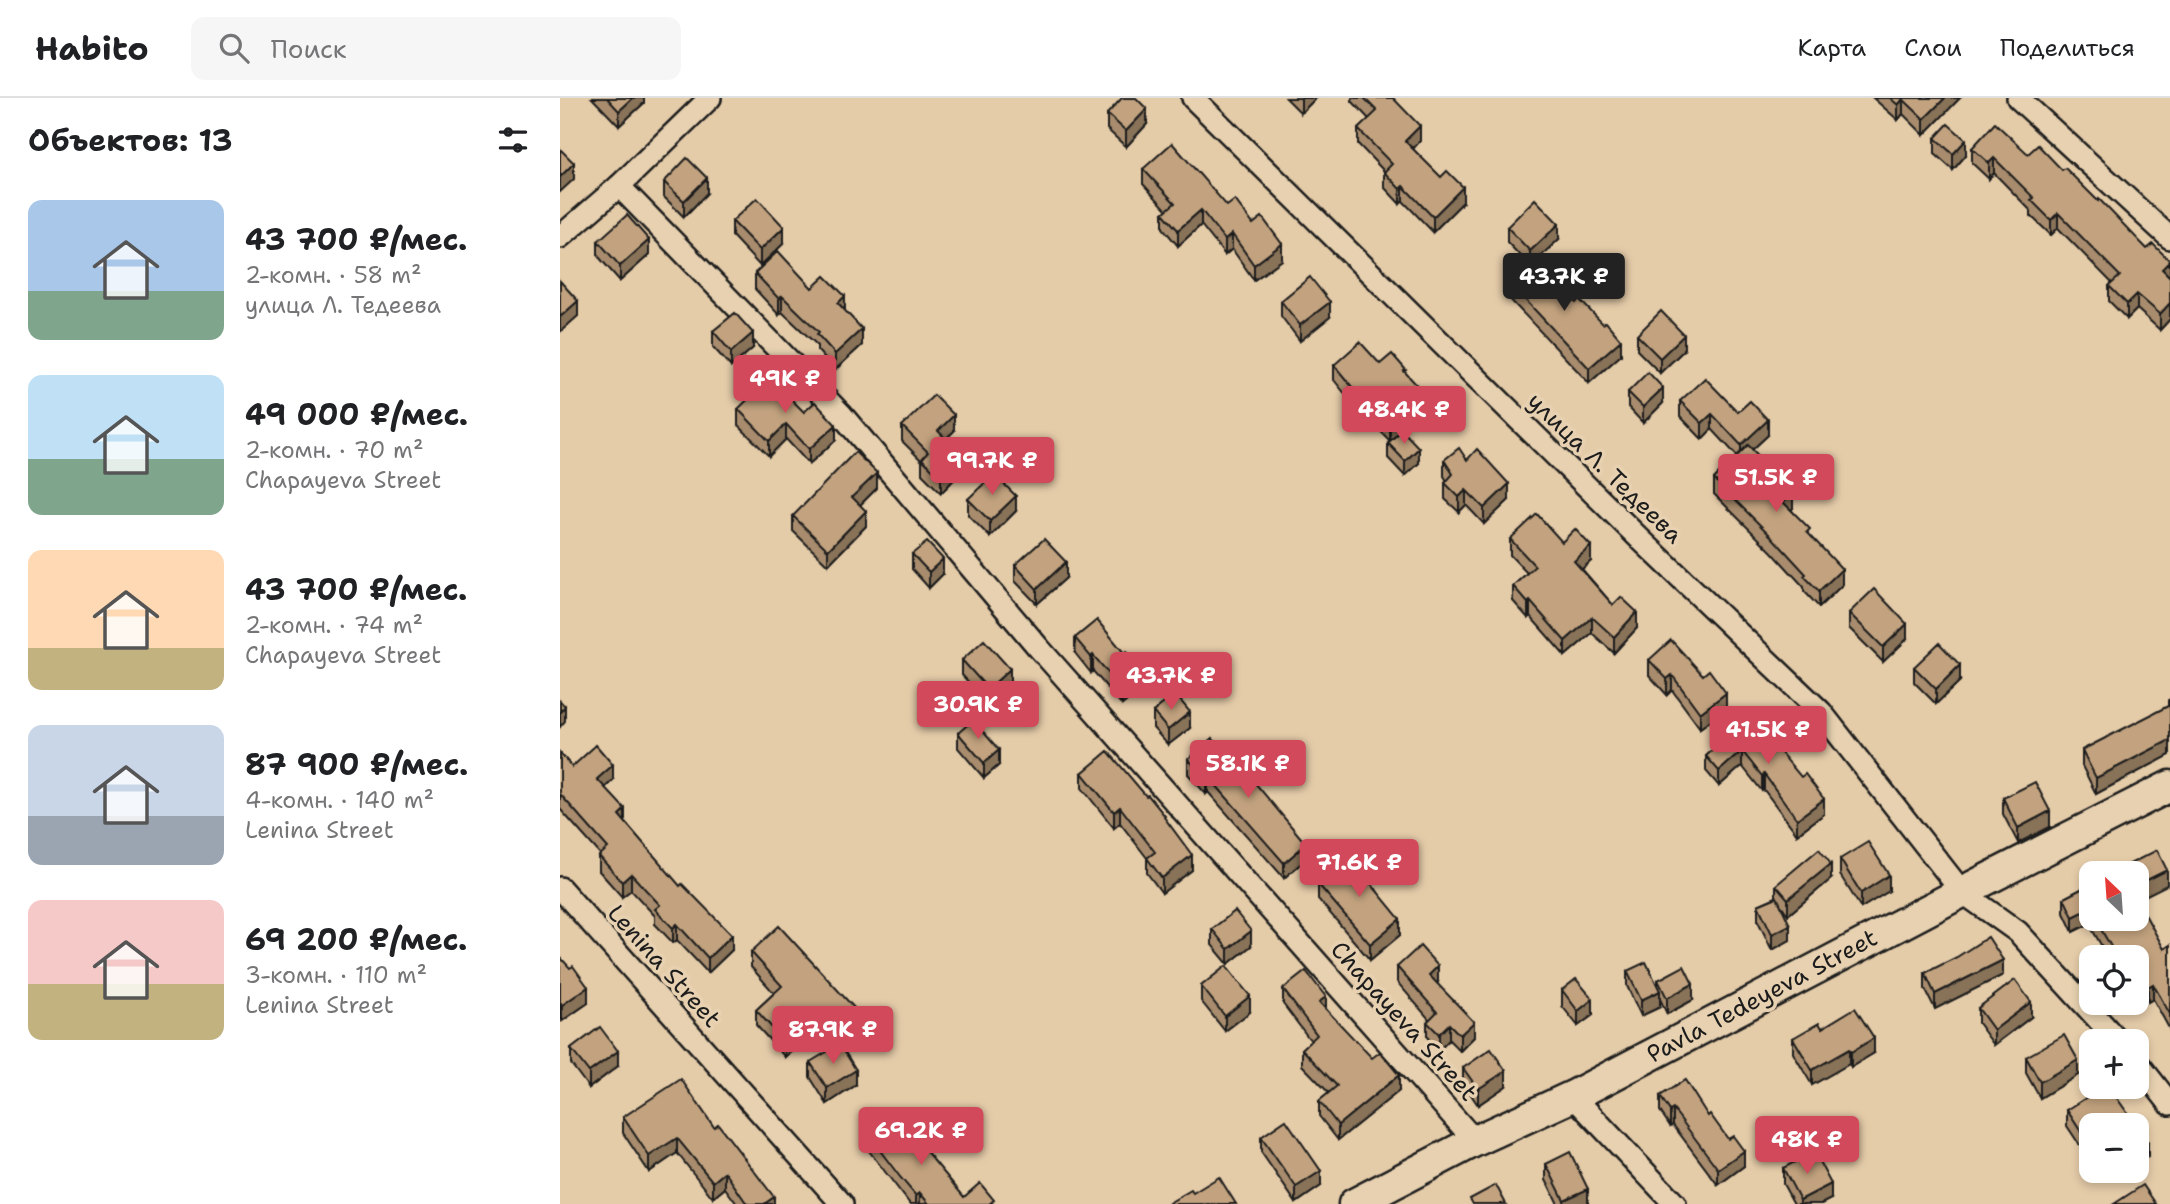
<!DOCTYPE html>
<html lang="ru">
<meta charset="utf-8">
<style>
body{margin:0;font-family:"Shantell Sans",sans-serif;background:#f6f6f6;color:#202124;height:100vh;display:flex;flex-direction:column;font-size:26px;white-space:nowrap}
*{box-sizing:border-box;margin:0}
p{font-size:23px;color:#757577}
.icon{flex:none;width:38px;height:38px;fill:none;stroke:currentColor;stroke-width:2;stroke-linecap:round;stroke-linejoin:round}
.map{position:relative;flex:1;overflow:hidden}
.drawer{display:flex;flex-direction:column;background:#fff;width:560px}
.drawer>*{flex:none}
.needle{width:46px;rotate:335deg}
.fabs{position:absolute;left:1519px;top:763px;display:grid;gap:14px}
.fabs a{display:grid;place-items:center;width:70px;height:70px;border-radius:14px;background:#fff;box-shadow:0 4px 10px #0003;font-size:35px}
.price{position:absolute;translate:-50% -60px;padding:0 16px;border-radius:7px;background:#d1495b;color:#fff;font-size:23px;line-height:46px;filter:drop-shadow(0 2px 4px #0008)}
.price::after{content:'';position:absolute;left:50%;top:42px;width:21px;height:16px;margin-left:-10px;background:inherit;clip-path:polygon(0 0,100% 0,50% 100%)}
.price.selected{background:#222;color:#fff}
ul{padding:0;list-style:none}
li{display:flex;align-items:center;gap:21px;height:175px;padding:0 28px}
li span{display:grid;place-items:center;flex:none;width:196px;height:140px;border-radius:14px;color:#555}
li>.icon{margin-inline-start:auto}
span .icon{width:84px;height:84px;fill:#fffc;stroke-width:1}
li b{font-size:30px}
h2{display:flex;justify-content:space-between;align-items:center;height:84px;padding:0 28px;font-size:30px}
header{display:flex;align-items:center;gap:42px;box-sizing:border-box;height:98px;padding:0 35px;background:#fff;border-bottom:2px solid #e0e0e0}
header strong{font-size:33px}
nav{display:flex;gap:38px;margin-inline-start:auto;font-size:24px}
.search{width:490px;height:63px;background:#f6f6f6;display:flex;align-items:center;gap:18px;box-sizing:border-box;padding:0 24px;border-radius:14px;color:#757577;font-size:26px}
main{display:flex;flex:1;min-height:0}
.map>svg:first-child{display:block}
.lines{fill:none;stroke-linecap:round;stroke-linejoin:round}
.street-casing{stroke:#1c1c1c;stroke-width:26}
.secondary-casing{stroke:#1c1c1c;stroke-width:35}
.street{stroke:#e7d1b0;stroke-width:21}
.secondary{stroke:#e7d1b0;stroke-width:30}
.wall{fill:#a88c6d;stroke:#1c1c1c;stroke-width:2}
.shaded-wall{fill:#887259;stroke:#1c1c1c;stroke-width:2}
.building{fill:#c3a37f;stroke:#1c1c1c;stroke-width:2}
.labels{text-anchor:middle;stroke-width:7;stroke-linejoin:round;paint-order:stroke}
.street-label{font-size:24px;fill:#1c1c1c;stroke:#e7d1b0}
</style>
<header>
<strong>Habito</strong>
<div class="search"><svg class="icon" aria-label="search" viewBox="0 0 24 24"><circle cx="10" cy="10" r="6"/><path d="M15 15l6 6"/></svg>Поиск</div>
<nav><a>Карта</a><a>Слои</a><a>Поделиться</a></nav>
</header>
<main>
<section class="drawer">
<h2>Объектов: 13<svg class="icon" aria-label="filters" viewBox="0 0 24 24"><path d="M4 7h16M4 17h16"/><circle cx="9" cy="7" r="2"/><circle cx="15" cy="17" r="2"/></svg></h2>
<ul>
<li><span style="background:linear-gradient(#a9c7e8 65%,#7fa58c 0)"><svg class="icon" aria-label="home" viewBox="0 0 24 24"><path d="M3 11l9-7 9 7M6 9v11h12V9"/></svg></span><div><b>43 700 ₽/мес.</b><p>2-комн. · 58 m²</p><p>улица Л. Тедеева</p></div></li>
<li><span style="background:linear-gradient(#bfe0f5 60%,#7fa58c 0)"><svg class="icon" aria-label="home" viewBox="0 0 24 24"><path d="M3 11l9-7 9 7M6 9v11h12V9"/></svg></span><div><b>49 000 ₽/мес.</b><p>2-комн. · 70 m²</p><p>Chapayeva Street</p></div></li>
<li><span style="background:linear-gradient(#ffd9b3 70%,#c2b280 0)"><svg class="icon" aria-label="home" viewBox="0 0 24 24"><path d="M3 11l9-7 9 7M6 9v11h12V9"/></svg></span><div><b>43 700 ₽/мес.</b><p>2-комн. · 74 m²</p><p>Chapayeva Street</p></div></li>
<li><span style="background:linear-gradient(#c9d6e8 65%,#9aa5b1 0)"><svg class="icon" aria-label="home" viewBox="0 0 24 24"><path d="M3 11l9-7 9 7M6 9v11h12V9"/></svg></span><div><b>87 900 ₽/мес.</b><p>4-комн. · 140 m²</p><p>Lenina Street</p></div></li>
<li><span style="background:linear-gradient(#f6c9c9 60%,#c2b280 0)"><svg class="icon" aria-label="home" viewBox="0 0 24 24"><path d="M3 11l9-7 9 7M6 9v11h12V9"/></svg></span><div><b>69 200 ₽/мес.</b><p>3-комн. · 110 m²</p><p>Lenina Street</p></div></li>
</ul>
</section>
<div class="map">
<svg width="1610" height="1106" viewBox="0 0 1610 1106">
<rect width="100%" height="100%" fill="#e5cca9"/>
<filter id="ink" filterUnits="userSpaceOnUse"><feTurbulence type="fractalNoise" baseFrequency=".0143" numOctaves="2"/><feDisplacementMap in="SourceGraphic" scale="14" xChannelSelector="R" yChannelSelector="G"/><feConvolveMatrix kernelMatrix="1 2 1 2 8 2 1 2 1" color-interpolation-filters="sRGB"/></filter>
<g filter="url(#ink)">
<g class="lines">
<defs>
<g id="street">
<path d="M633,0L1078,439L1261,614L1402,794L1458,834L1558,943"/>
<path d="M1458,0L1610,140"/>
<path d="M59,88L281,316L478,549L915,1043"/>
<path d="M0,139L59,88L150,0"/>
<path d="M0,790L282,1106"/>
<path d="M1577,964L1610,1006"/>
<path d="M1013,998L1115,1106"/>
</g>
<path id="secondary" d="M794,1106L915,1043L1013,998L1402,794L1610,688"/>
</defs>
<!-- street casing -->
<use href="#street" class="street-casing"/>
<!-- secondary casing -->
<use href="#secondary" class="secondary-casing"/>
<!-- street -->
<use href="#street" class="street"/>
<!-- secondary -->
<use href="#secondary" class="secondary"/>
</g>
<!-- wall -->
<g class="wall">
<path d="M32,0H84V5L59,28Z"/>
<path d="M726,0H756L741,15Z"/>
<path d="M792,0H833L860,43L853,51L903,104L873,134L843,103L840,106L824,89V73L798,46V31L809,21L792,3Z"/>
<path d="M1313,0H1400L1364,37L1343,16L1338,22Z"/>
<path d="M547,16L587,26L566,49L547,31Z"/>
<path d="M1375,40L1406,57L1393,72L1375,56Z"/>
<path d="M1412,50L1468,56L1502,72L1538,103L1587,151L1610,163V221L1600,232L1577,211L1567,221L1549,203V188L1552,185L1498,130L1491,137L1471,118V113L1434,75L1429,81L1412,65Z"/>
<path d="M583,71L667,108L722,162L694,182L672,151L665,157L641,127L618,148L603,130V115L607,112L583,86Z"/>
<path d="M104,84L147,95L124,119L104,99Z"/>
<path d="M172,123L224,145L200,168L172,138Z"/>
<path d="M947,129L999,141L975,164L1061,257L1029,285L946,197V181L965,163L947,144Z"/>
<path d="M38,143L89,157L60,183L38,158Z"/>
<path d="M195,175L252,190L285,213L302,247L275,272L257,252V247L222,214L219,217L195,191Z"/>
<path d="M721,203L770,219L740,243L721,218Z"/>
<path d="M153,233L193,250L171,269L153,249Z"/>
<path d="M1077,237L1124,252L1100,275L1077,252Z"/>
<path d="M820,266L846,276L864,310L833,341L859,365L845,378L828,360V345L830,343L808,320L806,322L774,282V267Z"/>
<path d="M1068,294L1103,305L1083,325L1068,309Z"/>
<path d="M1120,303L1178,314L1208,337L1192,352L1233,410L1231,411L1250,438L1282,487L1259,509L1244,493V489L1212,454L1154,396V381L1177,358L1152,331L1142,341L1120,318Z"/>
<path d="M178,311L244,314L276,342L249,366L226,341L209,358L178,327Z"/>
<path d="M342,328L394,333L386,341L403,372L381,395L362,376V363L342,343Z"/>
<path d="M884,362H907L949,402L924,426L906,407L899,414L885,401V385L887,383L884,378Z"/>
<path d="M317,390L300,407L306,428L268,467L233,433V418Z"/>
<path d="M408,401L456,413L430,439L408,417Z"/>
<path d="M950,441L1002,444L1031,463L1022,471L1053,507L1077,530L1054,555L1032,535L1005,558L970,518L968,520L953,503V488L967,475L950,457Z"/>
<path d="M352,456L383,476L369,490L352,471Z"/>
<path d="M455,467L506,480L477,506L455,483Z"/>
<path d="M1289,515L1347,541L1323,564L1289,530Z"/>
<path d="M515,540L584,589L562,607L533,573L531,575L515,555Z"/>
<path d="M402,562L450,587L428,606L402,577Z"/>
<path d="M1089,562L1166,611L1140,630L1112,592L1107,597L1089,577Z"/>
<path d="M1354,569L1400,583L1376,606L1354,584Z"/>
<path d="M1610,601V657L1536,696L1522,668V652L1608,609V602Z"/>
<path d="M593,614L630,630L608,647L593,630Z"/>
<path d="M1191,619L1264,716L1237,736L1204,692L1202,693L1182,668L1159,688L1146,673V658Z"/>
<path d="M398,635L439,667L424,680L398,650Z"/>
<path d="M0,655L12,669L53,682L45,690L65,724L172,852L148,875L117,842L113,845L95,826V818L71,792L62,799L39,773V758L41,757L0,711Z"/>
<path d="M628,661L746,761L724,780L648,694L646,696L628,676Z"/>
<path d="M522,675L586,698L605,721L632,772L602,795L587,775V760L560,725L554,730L522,690Z"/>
<path d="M1443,700L1490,729L1458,745L1443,716Z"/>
<path d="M1280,761L1329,793L1301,810L1280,777Z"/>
<path d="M1271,781L1228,817L1222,808L1230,842L1212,852L1198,823V807L1216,799V787Z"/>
<path d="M758,786L816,791L840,837L810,862L758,801Z"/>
<path d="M1531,786V821H1577L1604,851L1610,847V932L1593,901L1588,904L1577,887V859H1548L1529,826L1513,834L1504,815V800Z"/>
<path d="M652,831L691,848L668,866L652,847Z"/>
<path d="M191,854L296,928L271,951L254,933L225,959L196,927V912L214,895L191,869Z"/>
<path d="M0,859L28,905L2,923L0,920Z"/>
<path d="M837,869L878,884L877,885L914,939L900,953L889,942L879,952L867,939V924L869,921L837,884Z"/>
<path d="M1067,873L1098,889V882L1133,902L1107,916L1100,901V909L1081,918L1067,888Z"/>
<path d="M1365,875L1443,877L1375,911L1365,891Z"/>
<path d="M641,888L690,914L665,933L641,903Z"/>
<path d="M723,891L766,911L839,993L778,1042L759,1018V1003L769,995L742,967V951L751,943L723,906Z"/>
<path d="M1002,892L1033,917L1018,928L1002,908Z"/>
<path d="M1418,910L1471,919L1434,947L1418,925Z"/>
<path d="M1262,930L1314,955L1291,969L1289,966L1252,987L1233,955V940Z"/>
<path d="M11,951L58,968L29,990L11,966Z"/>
<path d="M1466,959L1518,977L1480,1000L1466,975Z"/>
<path d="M250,964L296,987L267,1006L250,979Z"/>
<path d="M903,970L946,988L918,1007L903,985Z"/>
<path d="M1100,998L1148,1018L1184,1068L1158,1087L1113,1027L1110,1028L1100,1013Z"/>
<path d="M1507,1012L1531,1027V1047L1523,1052L1507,1028Z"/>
<path d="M63,1019L154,1029L214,1106H177L165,1090L153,1100L117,1055L89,1074L63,1035Z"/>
<path d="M309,1038L404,1099L434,1106H350L309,1053Z"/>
<path d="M701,1039L761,1088L736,1105L701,1054Z"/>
<path d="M986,1066L1028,1106H998L986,1082Z"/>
<path d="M1223,1070L1271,1101L1261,1106H1234L1223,1086Z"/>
</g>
<!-- shaded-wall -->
<g class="shaded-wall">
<path d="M73,0H84V5L59,28V13Z"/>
<path d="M741,0H756L741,15Z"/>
<path d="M1385,0H1400L1364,37V21Z"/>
<path d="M1343,1V16L1338,22V7Z"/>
<path d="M587,11V26L566,49V33Z"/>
<path d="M860,28V43L845,58V43Z"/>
<path d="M1406,42V57L1393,72V56Z"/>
<path d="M1434,60V75L1429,81V65Z"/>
<path d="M14,65V81L0,94V79Z"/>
<path d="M147,80V95L124,119V103Z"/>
<path d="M843,88V103L840,106V91Z"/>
<path d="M903,89V104L873,134V119Z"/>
<path d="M641,112V127L618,148V132Z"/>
<path d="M1498,115V130L1491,137V122Z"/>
<path d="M999,126V141L970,168V153Z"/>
<path d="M224,129V145L200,168V152Z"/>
<path d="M672,136V151L665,157V142Z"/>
<path d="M89,142V157L60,183V168Z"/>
<path d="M722,146V162L694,182V167Z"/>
<path d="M1610,163V179L1602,171Z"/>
<path d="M1577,196V211L1567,221V206Z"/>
<path d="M222,198V214L219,217V201Z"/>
<path d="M285,198V213L278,205Z"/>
<path d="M18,203V218L0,234V219Z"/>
<path d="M770,204V219L740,243V227Z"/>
<path d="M1610,205V221L1600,232V216Z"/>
<path d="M302,231V247L275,272V256Z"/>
<path d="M193,235V250L171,269V254Z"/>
<path d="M1124,237V252L1100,275V260Z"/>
<path d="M1061,242V257L1029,285V270Z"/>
<path d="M1103,290V305L1083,325V309Z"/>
<path d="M864,295V310L830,343V328Z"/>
<path d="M808,305V320L806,322V306Z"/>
<path d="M1152,316V331L1142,341V325Z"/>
<path d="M394,317V333L378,348V333Z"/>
<path d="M1208,322V337L1181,362V347Z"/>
<path d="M226,326V341L209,358V343Z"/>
<path d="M276,327V342L249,366V351Z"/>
<path d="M859,350V365L845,378V363Z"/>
<path d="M403,357V372L381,395V379Z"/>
<path d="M317,375V390L292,415V399Z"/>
<path d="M949,386V402L924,426V410Z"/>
<path d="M906,392V407L899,414V399Z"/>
<path d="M1233,394V410L1223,419V404Z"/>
<path d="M456,398V413L430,439V423Z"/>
<path d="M306,413V428L268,467V452Z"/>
<path d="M1031,448V463L1014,478V463Z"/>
<path d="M383,461V476L369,490V474Z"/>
<path d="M506,464V480L477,506V491Z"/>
<path d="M1282,471V487L1259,509V493Z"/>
<path d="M970,503V518L968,520V505Z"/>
<path d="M1077,514V530L1054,555V539Z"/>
<path d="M1032,519V535L1005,558V543Z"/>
<path d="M1347,526V541L1323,564V549Z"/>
<path d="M533,557V573L531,575V559Z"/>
<path d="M1400,567V583L1376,606V591Z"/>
<path d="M450,571V587L428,606V591Z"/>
<path d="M584,573V589L562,607V591Z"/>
<path d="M1112,577V592L1107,597V581Z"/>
<path d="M1166,595V611L1140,630V615Z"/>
<path d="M5,608V623L0,629V614Z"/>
<path d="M630,614V630L608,647V632Z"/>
<path d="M1610,642V657L1536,696V680Z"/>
<path d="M439,652V667L424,680V665Z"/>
<path d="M1182,653V668L1159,688V673Z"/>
<path d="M53,667V682L37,697V681Z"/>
<path d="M1204,676V692L1202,693V678Z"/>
<path d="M648,678V694L646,696V680Z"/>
<path d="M1264,701V716L1237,736V721Z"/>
<path d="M560,709V725L554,730V714Z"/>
<path d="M65,711V726L59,717Z"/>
<path d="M1490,713V729L1458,745V730Z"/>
<path d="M746,746V761L724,780V765Z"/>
<path d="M632,757V772L602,795V780Z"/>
<path d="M1271,766V781L1228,817V801Z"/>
<path d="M1607,772V787L1577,802V787Z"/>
<path d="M71,776V792L62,799V784Z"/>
<path d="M1329,777V793L1301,810V795Z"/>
<path d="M1529,811V826L1513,834V819Z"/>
<path d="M840,821V837L810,862V846Z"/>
<path d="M117,826V842L113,845V830Z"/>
<path d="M1230,827V842L1212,852V836Z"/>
<path d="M691,833V848L668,866V851Z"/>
<path d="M172,837V852L148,875V860Z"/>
<path d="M1443,862V877L1375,911V896Z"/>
<path d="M878,868V884L869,892V877Z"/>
<path d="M1133,886V902L1107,916V900Z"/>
<path d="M1593,886V901L1588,904V889Z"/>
<path d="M28,889V905L2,923V907Z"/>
<path d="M1100,893V909L1081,918V902Z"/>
<path d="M690,898V914L665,933V918Z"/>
<path d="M766,899V915L759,904Z"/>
<path d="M1033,901V917L1018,928V913Z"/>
<path d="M1471,904V919L1434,947V932Z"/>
<path d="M296,912V928L271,951V936Z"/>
<path d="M254,917V933L225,959V944Z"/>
<path d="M914,924V939L900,953V937Z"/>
<path d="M889,926V942L879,952V936Z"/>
<path d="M1314,940V955L1291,969V954Z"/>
<path d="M1289,951V966L1252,987V972Z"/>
<path d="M58,953V968L29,990V974Z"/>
<path d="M1518,962V977L1480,1000V984Z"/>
<path d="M296,972V987L267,1006V990Z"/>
<path d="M946,973V988L918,1007V991Z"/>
<path d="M839,977V993L778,1042V1027Z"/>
<path d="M1113,1011V1027L1110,1028V1013Z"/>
<path d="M1531,1031V1047L1523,1052V1037Z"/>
<path d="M117,1040V1055L89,1074V1058Z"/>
<path d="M1588,1044V1059L1577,1066V1051Z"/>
<path d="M1184,1053V1068L1158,1087V1071Z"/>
<path d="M761,1073V1088L736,1105V1089Z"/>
<path d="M165,1074V1090L153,1100V1084Z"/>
<path d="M1271,1086V1101L1261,1106H1240V1102Z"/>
<path d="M1028,1091V1106H1004V1102Z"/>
<path d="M360,1095V1106H356V1098Z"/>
<path d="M214,1099V1106H204Z"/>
</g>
<!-- building -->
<g class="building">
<path d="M47,0H73L59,13Z"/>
<path d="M562,0H576L587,11L566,33L547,16Z"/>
<path d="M804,0H833L860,28L845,43L881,79L887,73L903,89L873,119L843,88L840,91L824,74L832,66L798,31L817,13Z"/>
<path d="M1330,0H1385L1364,21L1343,1L1338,7Z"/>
<path d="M1435,25L1468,56L1478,47L1502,72L1505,70L1538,103L1539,101L1587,151L1593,146L1610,163L1602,171L1610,179V205L1600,216L1577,196L1567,206L1549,188L1560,178L1498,115L1491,122L1471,102L1474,100L1434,60L1429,65L1412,50Z"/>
<path d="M1388,26L1406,42L1393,56L1375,40Z"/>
<path d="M612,45L667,108L675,102L693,126L702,119L722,146L694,167L672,136L665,142L641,112L618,132L603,115L615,105L583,71Z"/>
<path d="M0,51L14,65L0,79Z"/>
<path d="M127,60L147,80L124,103L104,84Z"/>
<path d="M197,100L224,129L200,152L172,123Z"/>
<path d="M975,101L999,126L970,153L947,129Z"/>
<path d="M67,117L89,142L60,168L38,143Z"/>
<path d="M218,153L252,190L265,178L285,198L278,205L302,231L275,256L257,236L259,234L222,198L219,201L195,175Z"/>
<path d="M970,158L1016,205L1019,201L1043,226L1046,224L1061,242L1029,270L946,181Z"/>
<path d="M750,179L770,204L740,227L721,203Z"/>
<path d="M0,183L18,203L0,219Z"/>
<path d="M1101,213L1124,237L1100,260L1077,237Z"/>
<path d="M175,215L193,235L171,254L153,233Z"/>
<path d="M800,244L820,266L832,256L846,272L844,273L864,295L830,328L808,305L806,306L774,267Z"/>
<path d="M1088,274L1103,290L1083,309L1068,294Z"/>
<path d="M210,280L244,314L255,304L276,327L249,351L226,326L209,343L178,311Z"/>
<path d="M1145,280L1178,314L1190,303L1208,322L1181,347L1152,316L1142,325L1120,303Z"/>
<path d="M374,297L394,317L378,333L403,357L381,379L362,361L368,354L342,328Z"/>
<path d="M842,332L859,350L845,363L828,345Z"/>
<path d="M1188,347L1233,394L1223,404L1250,431L1247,434L1282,471L1259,493L1244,478L1246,476L1212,439L1154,381Z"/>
<path d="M899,350L907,362L917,351L949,386L924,410L906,392L899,399L885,385L893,376L884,362Z"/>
<path d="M295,354L317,375L292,399L306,413L268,452L233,418Z"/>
<path d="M434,376L456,398L430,423L408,401Z"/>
<path d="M977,416L1002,444L1015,431L1031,448L1014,463L1053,507L1061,499L1077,514L1054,539L1032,519L1005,543L970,503L968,505L953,488L975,468L950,441Z"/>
<path d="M484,441L506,464L477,491L455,467Z"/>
<path d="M367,444L383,461L369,474L352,456Z"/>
<path d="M1314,491L1347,526L1323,549L1289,515Z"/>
<path d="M537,522L564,555L567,553L584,573L562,591L533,557L531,559L515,540Z"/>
<path d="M424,542L450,571L428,591L402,562Z"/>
<path d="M1111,542L1143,577L1149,572L1166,595L1140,615L1112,577L1107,581L1089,562Z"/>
<path d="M1379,545L1400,567L1376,591L1354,569Z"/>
<path d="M615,596L630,614L608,632L593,614Z"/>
<path d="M0,603L5,608L0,614Z"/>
<path d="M1610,607V642L1536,680L1522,652Z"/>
<path d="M1191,619L1241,679L1245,676L1264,701L1237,721L1204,676L1202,678L1182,653L1159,673L1146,658Z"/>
<path d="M413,622L439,652L424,665L398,635Z"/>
<path d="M652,640L689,682L691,680L746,746L724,765L648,678L646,680L628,661Z"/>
<path d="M36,647L53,667L37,681L65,711L59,717L120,788L122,786L172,837L148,860L117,826L113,830L95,811L100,807L71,776L62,784L39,758L48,750L0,696V655L12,669Z"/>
<path d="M548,653L586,698L588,697L605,718L604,719L632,757L602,780L587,760L595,754L560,709L554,714L522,675Z"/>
<path d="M1475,684L1490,713L1458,730L1443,700Z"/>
<path d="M1308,744L1329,777L1301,795L1280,761Z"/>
<path d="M1259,751L1271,766L1228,801L1216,787Z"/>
<path d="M1597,752L1607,772L1577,787V775H1552Z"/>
<path d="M791,756L816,784L812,787L840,821L810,846L758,786Z"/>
<path d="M1531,786V814L1529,811L1513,819L1504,800Z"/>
<path d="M1217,799L1230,827L1212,836L1198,807Z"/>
<path d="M1577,802L1604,851L1610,847V916L1593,886L1588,889L1577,871V859H1557L1535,821H1577Z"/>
<path d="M675,813L691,833L668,851L652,831Z"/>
<path d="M219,828L296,912L271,936L254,917L225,944L196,912L222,888L191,854Z"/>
<path d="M1428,839L1443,862L1375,896L1365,875L1397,859Z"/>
<path d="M860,848L878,868L869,877L914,924L900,937L889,926L879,936L867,924L877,914L837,869Z"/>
<path d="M0,859L10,870L13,868L28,889L2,907L0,905Z"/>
<path d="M1086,864L1100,893L1081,902L1067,873Z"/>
<path d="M666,868L690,898L665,918L641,888Z"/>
<path d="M1124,868L1133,886L1107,900L1098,882Z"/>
<path d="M746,873L766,899L759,904L812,960L820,954L839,977L778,1027L759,1003L777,988L742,951L757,937L723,891Z"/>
<path d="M1016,881L1033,901L1018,913L1002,892Z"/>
<path d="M1455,882L1471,904L1434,932L1418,910Z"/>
<path d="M1295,910L1314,940L1291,954L1289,951L1252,972L1233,940L1259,925L1262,930Z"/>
<path d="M40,929L58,953L29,974L11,951Z"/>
<path d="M1504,937L1518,962L1480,984L1466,959Z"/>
<path d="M280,946L296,972L267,990L250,964Z"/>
<path d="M931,951L946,973L918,991L903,970Z"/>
<path d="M121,981L154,1029L158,1026L214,1099L204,1106H187L165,1074L153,1084L117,1040L89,1058L63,1019Z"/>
<path d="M1125,982L1148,1018L1150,1016L1168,1041L1173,1038L1184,1053L1158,1071L1113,1011L1110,1013L1100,998Z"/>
<path d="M1543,989H1549L1576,1027H1531V1031L1523,1037L1507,1012Z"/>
<path d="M336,1017L404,1099L420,1085L434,1102L429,1106H369L360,1095L356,1098L340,1079L309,1038Z"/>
<path d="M726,1022L761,1073L736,1089L701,1039Z"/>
<path d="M1577,1028L1588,1044L1577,1051Z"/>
<path d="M1010,1054L1028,1091L1004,1102L986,1066Z"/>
<path d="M1254,1054L1271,1086L1240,1102L1223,1070Z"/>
<path d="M659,1079L676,1106H610L609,1105L631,1092L633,1095Z"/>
<path d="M936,1087L946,1106H913L910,1101Z"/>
<path d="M1583,1087L1596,1106H1554Z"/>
</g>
</g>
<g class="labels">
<!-- street labels -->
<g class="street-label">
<text transform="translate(1045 370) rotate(44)" y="8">улица Л. Тедеева</text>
<text transform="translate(104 868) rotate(48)" y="8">Lenina Street</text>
<text transform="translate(1202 898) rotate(-28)" y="8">Pavla Tedeyeva Street</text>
<text transform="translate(844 923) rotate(48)" y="8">Chapayeva Street</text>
</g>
</g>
</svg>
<div class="fabs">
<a><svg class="needle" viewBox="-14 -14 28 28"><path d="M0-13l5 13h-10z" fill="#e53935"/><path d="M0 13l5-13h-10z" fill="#757577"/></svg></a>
<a><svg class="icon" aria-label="locate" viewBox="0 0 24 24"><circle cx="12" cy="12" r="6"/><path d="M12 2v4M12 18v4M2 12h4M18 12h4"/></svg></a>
<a>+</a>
<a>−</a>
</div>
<b class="price selected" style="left:1004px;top:215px">43.7K ₽</b>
<b class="price" style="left:225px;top:317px">49K ₽</b>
<b class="price" style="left:844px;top:348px">48.4K ₽</b>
<b class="price" style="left:432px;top:399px">99.7K ₽</b>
<b class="price" style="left:1216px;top:416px">51.5K ₽</b>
<b class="price" style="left:611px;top:614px">43.7K ₽</b>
<b class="price" style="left:418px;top:643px">30.9K ₽</b>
<b class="price" style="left:1208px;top:668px">41.5K ₽</b>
<b class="price" style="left:688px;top:702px">58.1K ₽</b>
<b class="price" style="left:799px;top:801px">71.6K ₽</b>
<b class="price" style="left:273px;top:968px">87.9K ₽</b>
<b class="price" style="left:361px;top:1069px">69.2K ₽</b>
<b class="price" style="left:1247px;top:1078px">48K ₽</b>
</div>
</main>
